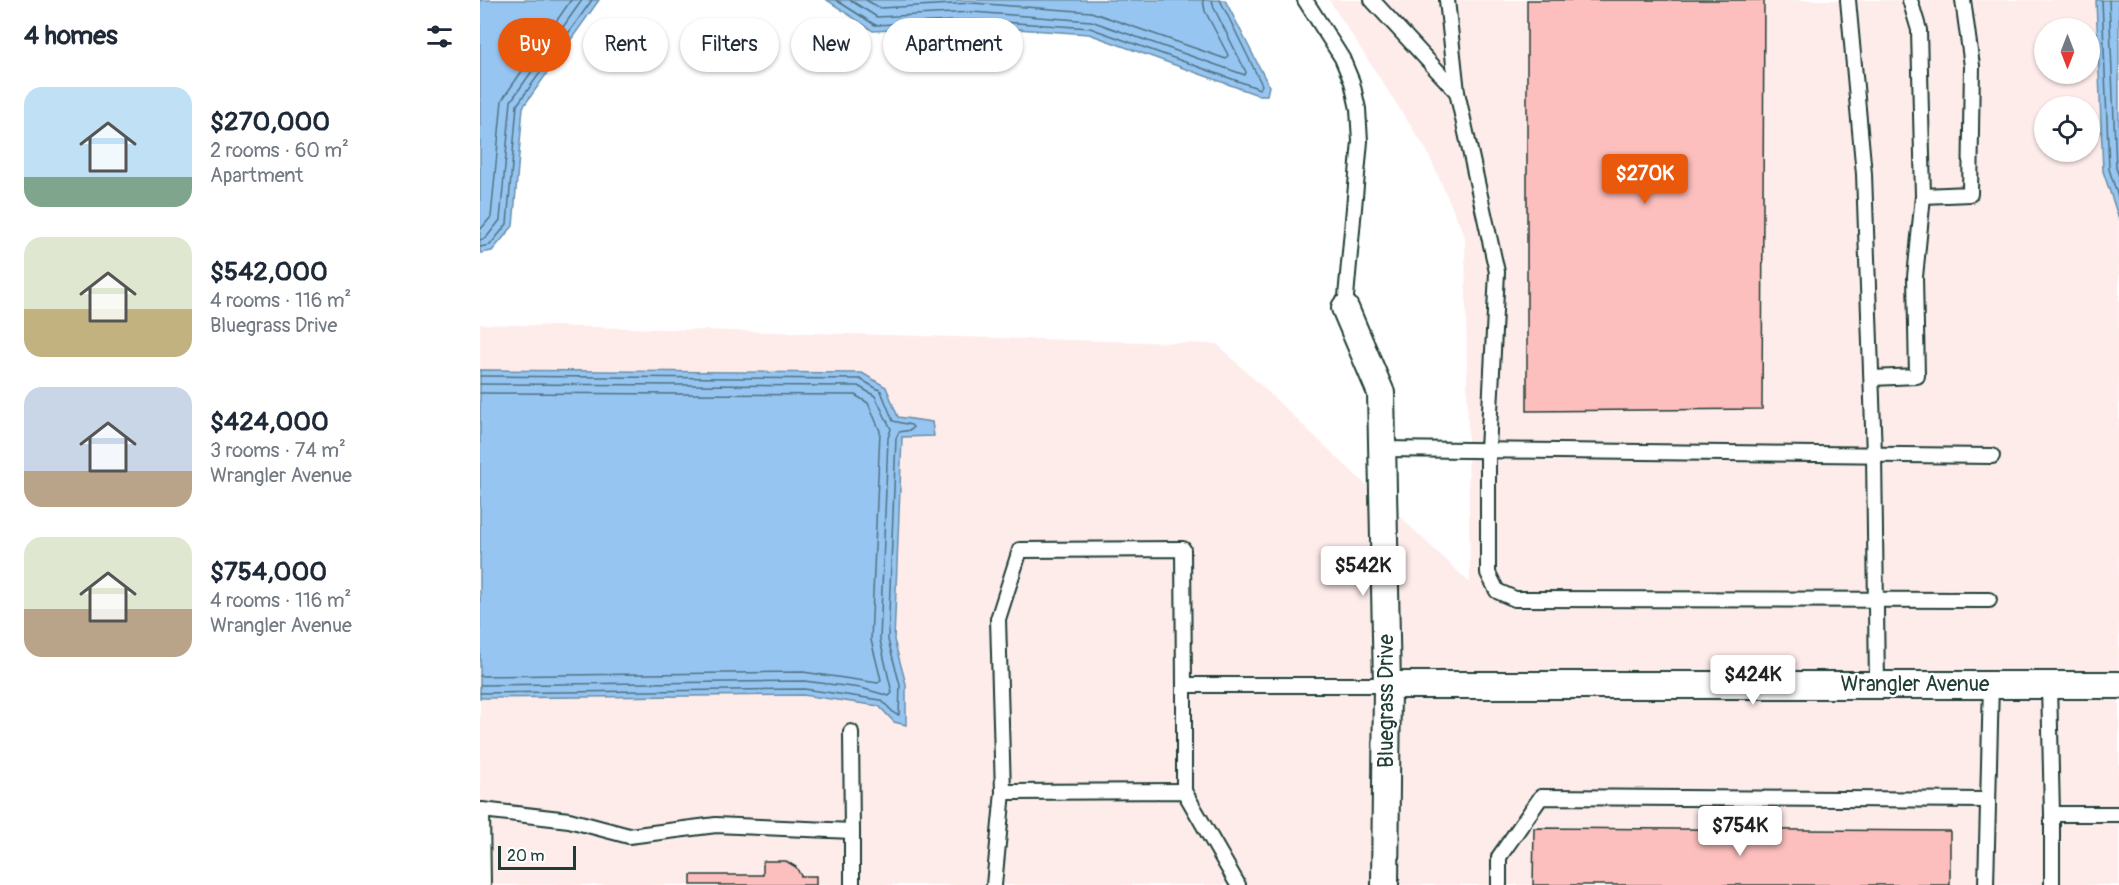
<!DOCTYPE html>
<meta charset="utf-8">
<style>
body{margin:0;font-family:Pangolin,sans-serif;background:#f6f6f7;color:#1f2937;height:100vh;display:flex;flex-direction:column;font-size:22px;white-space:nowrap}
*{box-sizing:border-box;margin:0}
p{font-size:20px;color:#747a83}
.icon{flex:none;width:33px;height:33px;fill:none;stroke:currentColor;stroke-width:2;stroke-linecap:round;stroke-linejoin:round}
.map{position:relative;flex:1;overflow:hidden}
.details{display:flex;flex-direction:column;background:#fff;width:480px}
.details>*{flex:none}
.guide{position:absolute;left:18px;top:18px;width:570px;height:54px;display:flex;gap:12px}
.needle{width:39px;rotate:180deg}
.buttons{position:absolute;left:1554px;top:18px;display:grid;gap:12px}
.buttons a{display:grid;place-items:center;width:66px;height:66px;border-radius:50%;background:#fff;box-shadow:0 2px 4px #0004;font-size:30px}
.scale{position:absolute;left:18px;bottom:15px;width:78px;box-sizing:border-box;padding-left:6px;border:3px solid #1f3d34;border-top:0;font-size:16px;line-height:21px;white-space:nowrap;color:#1f3d34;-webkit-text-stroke:4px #fff;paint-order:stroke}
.price{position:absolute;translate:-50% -51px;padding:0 14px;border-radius:6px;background:#fff;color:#222;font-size:20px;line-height:39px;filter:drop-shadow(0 2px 3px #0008)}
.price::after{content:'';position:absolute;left:50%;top:36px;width:18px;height:14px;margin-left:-9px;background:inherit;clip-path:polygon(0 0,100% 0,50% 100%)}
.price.selected{background:#ea580c;color:#fff}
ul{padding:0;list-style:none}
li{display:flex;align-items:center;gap:18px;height:150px;padding:0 24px}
li span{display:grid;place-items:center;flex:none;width:168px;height:120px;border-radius:18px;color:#555}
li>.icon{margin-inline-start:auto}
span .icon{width:72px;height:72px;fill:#fffc;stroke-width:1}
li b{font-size:26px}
h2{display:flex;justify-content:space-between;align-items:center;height:72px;padding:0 24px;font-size:26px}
.chip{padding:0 21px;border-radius:27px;background:#fff;box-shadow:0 2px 4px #0004;font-size:21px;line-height:54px}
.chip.selected{background:#ea580c;color:#fff}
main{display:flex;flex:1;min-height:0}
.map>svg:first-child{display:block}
.built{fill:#feeceb;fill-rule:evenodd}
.water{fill:#97c5f2;stroke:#678fa6;stroke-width:1.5}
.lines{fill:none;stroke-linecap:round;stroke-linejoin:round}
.shore{stroke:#4f7380;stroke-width:1.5}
.building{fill:#fcbfbd;stroke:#1f3d34;stroke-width:1.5}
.lane-casing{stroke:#1f3d34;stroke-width:18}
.street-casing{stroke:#1f3d34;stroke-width:30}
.lane{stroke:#fff;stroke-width:14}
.street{stroke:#fff;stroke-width:26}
.labels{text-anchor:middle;stroke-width:4.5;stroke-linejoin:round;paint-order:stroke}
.street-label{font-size:21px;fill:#1f3d34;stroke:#fff}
</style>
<main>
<section class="details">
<h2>4 homes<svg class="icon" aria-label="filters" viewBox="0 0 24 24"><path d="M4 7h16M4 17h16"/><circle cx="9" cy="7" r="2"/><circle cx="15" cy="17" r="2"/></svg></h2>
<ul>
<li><span style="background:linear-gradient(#bfe0f5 75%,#7fa58c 0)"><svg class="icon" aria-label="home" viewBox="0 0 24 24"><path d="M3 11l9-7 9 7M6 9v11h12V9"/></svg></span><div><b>$270,000</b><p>2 rooms · 60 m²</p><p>Apartment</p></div></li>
<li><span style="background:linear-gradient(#dfe7d0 60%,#c2b280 0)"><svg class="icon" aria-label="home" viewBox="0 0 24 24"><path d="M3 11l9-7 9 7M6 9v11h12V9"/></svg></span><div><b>$542,000</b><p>4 rooms · 116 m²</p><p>Bluegrass Drive</p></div></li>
<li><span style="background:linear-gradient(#c9d6e8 70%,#b9a48a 0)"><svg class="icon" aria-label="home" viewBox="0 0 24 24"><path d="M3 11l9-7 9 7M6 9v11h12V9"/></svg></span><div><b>$424,000</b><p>3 rooms · 74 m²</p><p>Wrangler Avenue</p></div></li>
<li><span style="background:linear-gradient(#dfe7d0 60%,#b9a48a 0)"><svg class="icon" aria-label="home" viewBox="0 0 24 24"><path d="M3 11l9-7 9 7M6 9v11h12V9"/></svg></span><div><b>$754,000</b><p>4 rooms · 116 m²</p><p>Wrangler Avenue</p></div></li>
</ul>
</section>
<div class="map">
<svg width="1639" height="885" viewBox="0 0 1639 885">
<rect width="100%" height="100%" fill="#fff"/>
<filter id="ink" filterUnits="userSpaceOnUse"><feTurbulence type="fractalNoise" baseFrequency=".0167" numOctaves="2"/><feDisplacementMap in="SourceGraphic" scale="12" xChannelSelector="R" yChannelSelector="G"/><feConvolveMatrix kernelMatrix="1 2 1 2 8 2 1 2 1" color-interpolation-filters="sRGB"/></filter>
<g filter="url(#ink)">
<!-- built -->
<path class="built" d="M849,0H1639V885H0V324L737,344L990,583L985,237L947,151ZM1564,28H1610V74H1564ZM1564,106H1610V152H1564Z"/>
<!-- water -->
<g class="water">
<path d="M0,0H119L43,107L33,226L12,251L0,253Z"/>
<path d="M347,0H745L789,86L787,95H778L609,34L492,26L393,31Z"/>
<path d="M1616,0H1639V219L1623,171Z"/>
<path d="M0,370L382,373L406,387L418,417L452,422L454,436L422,437L414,640L426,684V725L414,722L399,706L323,695L0,698Z"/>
</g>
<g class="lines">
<!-- shore -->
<g class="shore">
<path d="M356,0L395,25L492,20L610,28L780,89L782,85L740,0"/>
<path d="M370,0L397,17L492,12L611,21L765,75L766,72L734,8L732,0"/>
<path d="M386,0L400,8L492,3L611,12L746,59L748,55L725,11L723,0"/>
<path d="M1622,0L1629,169L1639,200"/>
<path d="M1629,0L1636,168L1639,176"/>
<path d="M0,230L11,217L22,100L91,0"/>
<path d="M0,240L6,238L20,220L31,101L102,0"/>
<path d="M0,247L10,245L27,224L37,105L112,0"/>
<path d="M0,376L380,379L401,391L413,421L431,425L433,427L431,430L419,432L416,438L408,640L420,685L419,715L415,714L401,700L324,689L0,693"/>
<path d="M0,384L378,386L395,396L411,429L408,438L400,640L412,693L409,696L381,688L324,681L0,685"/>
<path d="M0,393L375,395L388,403L400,431L391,640L401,680L398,683L323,672L0,676"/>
</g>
</g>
<!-- building -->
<g class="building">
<path d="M1047,0H1284L1282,409L1047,411Z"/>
<path d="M1054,828L1470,831V885H1053Z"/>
<path d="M283,861H306L316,867L321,876H336V885H211V875H283Z"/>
</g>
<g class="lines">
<defs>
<g id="lane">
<path d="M825,0L862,58L872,82L878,109L880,141L865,308"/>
<path d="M892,0L977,92L1017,272L1008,450V573L1017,591L1035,599L1509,600"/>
<path d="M967,0L977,92"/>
<path d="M1368,0L1384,174L1394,455L1397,684"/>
<path d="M1443,196L1490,194L1492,66L1483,0"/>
<path d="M1392,378L1437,376L1435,277L1443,196L1439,30L1430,0"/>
<path d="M902,449L1512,456"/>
<path d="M1569,685L1572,814H1639"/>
<path d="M704,791V685H907"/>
<path d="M523,792L518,619L540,550L703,549L704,685"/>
<path d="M1572,814V885"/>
<path d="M372,831V885"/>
<path d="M3,885L2,810L89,820L149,836L236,825L372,831L371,732"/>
<path d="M514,885L523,792L704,791L758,885"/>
<path d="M1019,885V857L1061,797L1507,800"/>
<path d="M1506,885L1511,684"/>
</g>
<g id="street">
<path d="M865,308L901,393L907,685L905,885"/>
<path d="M907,685H1639"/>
</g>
</defs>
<!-- lane casing -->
<use href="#lane" class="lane-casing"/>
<!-- street casing -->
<use href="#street" class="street-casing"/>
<!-- lane -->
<use href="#lane" class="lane"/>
<!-- street -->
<use href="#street" class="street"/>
</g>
</g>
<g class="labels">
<!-- street labels -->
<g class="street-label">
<text x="1435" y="691">Wrangler Avenue</text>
<text transform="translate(906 701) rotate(-90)" y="7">Bluegrass Drive</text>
</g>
</g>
</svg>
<div class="buttons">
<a><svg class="needle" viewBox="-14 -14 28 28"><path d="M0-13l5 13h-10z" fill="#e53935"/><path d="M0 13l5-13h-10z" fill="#747a83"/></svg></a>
<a><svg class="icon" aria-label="locate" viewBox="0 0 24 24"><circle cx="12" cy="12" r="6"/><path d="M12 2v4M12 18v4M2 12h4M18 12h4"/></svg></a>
</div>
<div class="scale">20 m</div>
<b class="price selected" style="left:1165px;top:205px">$270K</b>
<b class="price" style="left:883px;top:597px">$542K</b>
<b class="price" style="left:1273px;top:706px">$424K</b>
<b class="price" style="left:1260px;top:857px">$754K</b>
<div class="guide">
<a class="chip selected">Buy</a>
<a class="chip">Rent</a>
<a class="chip">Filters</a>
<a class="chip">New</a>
<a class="chip">Apartment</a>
</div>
</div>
</main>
